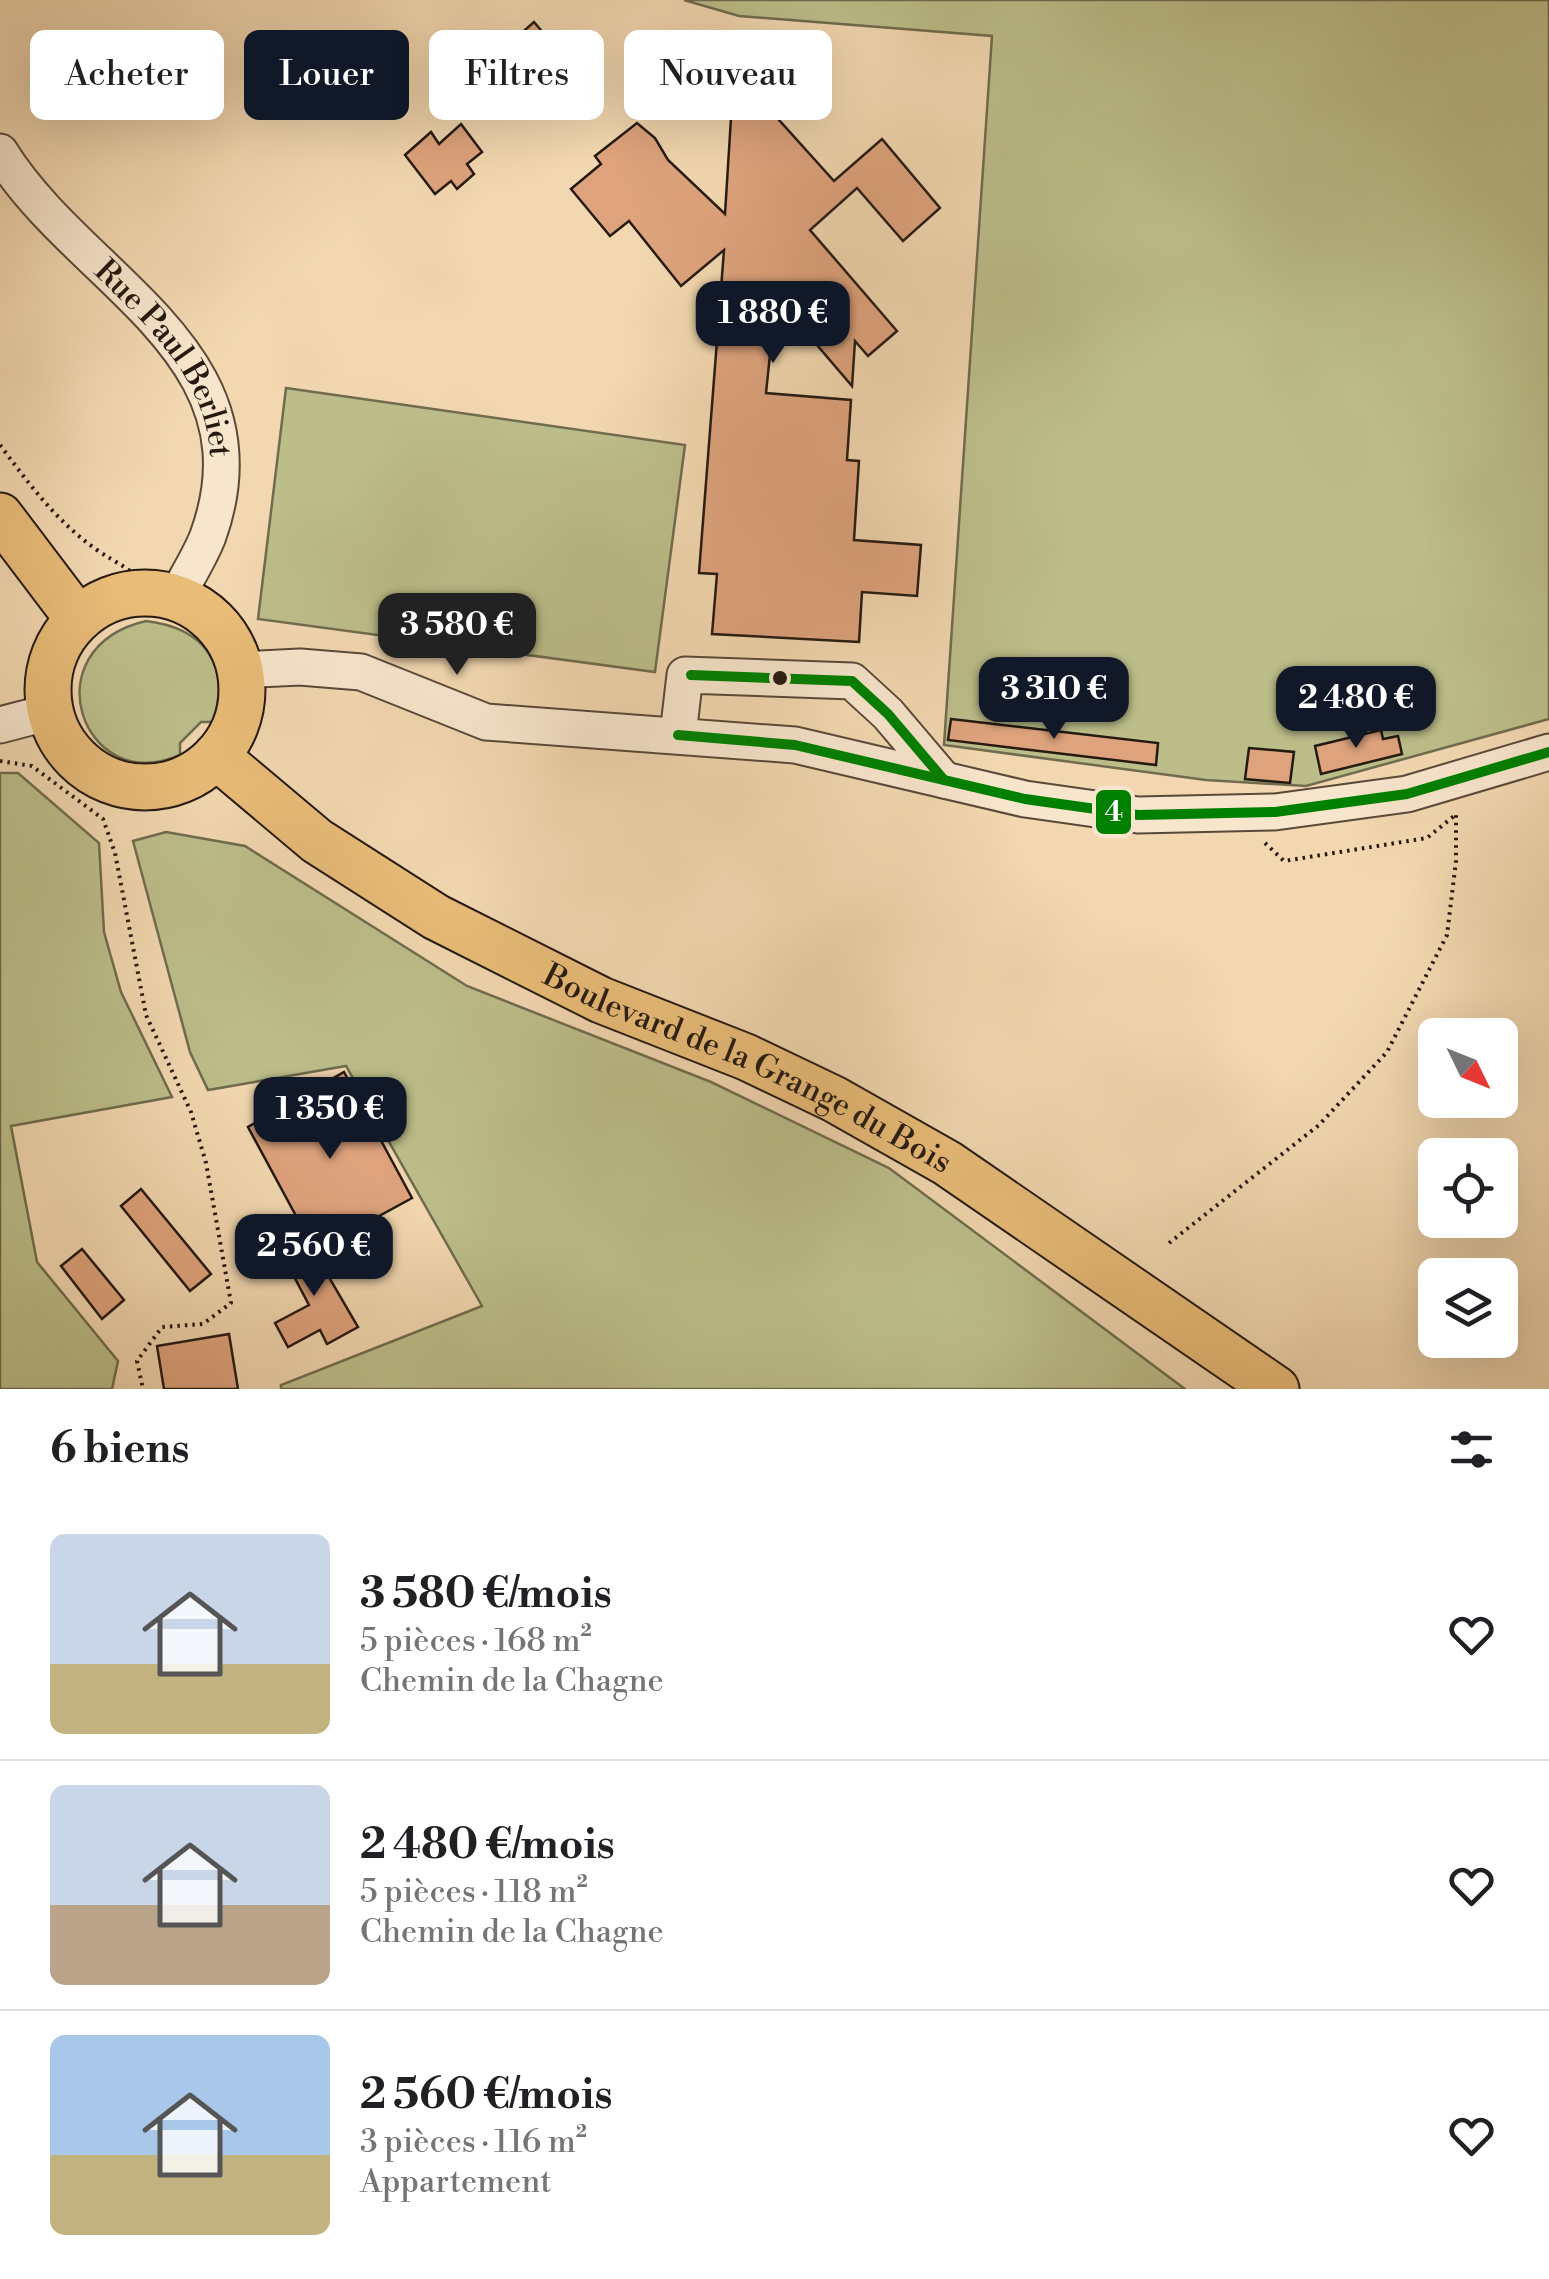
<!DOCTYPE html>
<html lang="fr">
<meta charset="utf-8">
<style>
body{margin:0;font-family:"Libre Bodoni",serif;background:#f2f2f2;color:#202124;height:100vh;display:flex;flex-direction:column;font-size:38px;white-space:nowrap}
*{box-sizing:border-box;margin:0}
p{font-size:32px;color:#757577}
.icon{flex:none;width:55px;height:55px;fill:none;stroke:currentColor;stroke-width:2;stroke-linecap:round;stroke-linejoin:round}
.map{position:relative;height:1389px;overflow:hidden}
.side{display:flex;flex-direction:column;background:#fff;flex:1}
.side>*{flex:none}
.guide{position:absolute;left:30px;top:30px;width:1000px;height:90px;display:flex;gap:20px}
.needle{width:65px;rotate:133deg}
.buttons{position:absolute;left:1418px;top:1018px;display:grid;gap:20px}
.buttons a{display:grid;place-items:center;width:100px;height:100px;border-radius:15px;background:#fff;box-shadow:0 10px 40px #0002;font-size:50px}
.price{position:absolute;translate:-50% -85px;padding:0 22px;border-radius:20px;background:#111827;color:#fff;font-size:32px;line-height:65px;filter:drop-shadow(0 2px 5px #0008)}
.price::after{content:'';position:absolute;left:50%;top:60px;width:30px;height:22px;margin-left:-15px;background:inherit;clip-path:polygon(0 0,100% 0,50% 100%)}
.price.current{background:#222;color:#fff}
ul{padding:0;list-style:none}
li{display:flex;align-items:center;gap:30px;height:250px;padding:0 50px}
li+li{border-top:2px solid #e0e0e0}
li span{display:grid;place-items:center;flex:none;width:280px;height:200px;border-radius:15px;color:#555}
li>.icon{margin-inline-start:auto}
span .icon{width:120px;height:120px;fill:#fffc;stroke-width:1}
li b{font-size:42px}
h2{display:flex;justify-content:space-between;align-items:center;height:120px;padding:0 50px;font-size:42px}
.pill{padding:0 35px;border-radius:15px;background:#fff;box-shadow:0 10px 40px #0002;font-size:35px;line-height:90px}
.pill.current{background:#111827;color:#fff}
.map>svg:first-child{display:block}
.green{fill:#bcbe8a;stroke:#706c4d;stroke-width:2.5}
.building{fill:#dea37d;stroke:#251a10;stroke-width:2.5}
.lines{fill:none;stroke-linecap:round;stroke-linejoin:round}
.minor-casing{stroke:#584938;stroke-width:39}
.major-casing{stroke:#251a10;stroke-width:49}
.path{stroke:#251a10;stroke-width:4;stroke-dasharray:2.5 5;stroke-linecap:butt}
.minor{stroke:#f7e5cc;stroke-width:35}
.major{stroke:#e9bc78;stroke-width:45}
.bus-1-casing{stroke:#f7e5cc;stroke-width:18}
.bus-1{stroke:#008000;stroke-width:10}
.bus-dot{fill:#251a10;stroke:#f7e5cc;stroke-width:4}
.labels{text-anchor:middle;stroke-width:8;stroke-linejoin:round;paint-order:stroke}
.street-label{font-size:32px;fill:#251a10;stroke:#f7e5cc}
.line-badge{stroke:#f7e5cc;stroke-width:4}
.badge-label{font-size:28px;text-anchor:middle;font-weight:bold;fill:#fff}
</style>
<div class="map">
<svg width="1549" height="1389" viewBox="0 0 1549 1389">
<rect width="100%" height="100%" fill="#f2d7b0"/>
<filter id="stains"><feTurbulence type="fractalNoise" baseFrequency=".002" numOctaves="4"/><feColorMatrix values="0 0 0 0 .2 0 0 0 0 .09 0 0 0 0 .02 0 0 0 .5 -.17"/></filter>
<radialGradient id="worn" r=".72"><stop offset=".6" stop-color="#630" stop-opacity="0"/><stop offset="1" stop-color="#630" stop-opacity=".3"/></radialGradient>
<!-- green -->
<g class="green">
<path d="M684,0H1549V719L1306,786L1206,780L944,745L992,36L739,16Z"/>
<path d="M286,388L685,445L655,672L258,619Z"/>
<path d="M146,621C205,628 231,665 213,722H201L180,743V755C82,798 30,648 146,621Z"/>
<path d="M0,773H18L99,843L104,932L121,992L172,1097L11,1126L37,1262L118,1361L112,1389H0Z"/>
<path d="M166,832L245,846L467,986L711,1082L889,1168L1185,1389H281V1385L482,1306L346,1066L208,1090L190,1052L133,841Z"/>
</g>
<!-- building -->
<g class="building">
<path d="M534,22L552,43L537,55L550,70L512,102L504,94L490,106L469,79Z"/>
<path d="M734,70L834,181L882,139L940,208L903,241L857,188L810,230L897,331L868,356L855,341L852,386L776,297L766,393L851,400L847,460L859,461L854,540L921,545L917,596L862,592L859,642L712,634L717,574L699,573L724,250L681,286L629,221L610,236L571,189L601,164L595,156L637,123L655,138L668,160L725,214Z"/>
<path d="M461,124L482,152L467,164L474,174L457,189L451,181L435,194L405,155L431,132L439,144Z"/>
<path d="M951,719L1158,743L1156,765L948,740Z"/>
<path d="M1381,730L1383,739L1398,736L1402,754L1321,774L1315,746Z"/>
<path d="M1249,748L1294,752L1290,783L1245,779Z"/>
<path d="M344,1072L412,1198L315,1251L248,1127Z"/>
<path d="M141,1189L211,1274L190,1291L121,1206Z"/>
<path d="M305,1236L358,1327L327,1344L320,1330L288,1347L275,1323L309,1305L280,1250Z"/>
<path d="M82,1249L124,1300L102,1319L61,1266Z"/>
<path d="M229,1334L238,1389H164L157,1346Z"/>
</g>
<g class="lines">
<defs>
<g id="minor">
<path id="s1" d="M0,152C80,282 274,352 208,536C200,557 186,578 176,598"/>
<path d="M240,670L300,667L361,672L486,722L795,745L1025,799L1138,815L1275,812L1407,794L1549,752"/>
<path d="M0,725L50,712"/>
<path d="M678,735L685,675L852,681L888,714L944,780"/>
</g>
<g id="major">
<path d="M0,516L78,619"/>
<circle cx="145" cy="690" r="97"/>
<path id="s2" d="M216,756L317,841L436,917L601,1000L746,1057L834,1099L947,1163L1276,1389"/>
</g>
</defs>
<!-- minor casing -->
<use href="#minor" class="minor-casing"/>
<!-- major casing -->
<use href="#major" class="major-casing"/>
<!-- path -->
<g class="path">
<path d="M0,445C29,484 57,522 97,550C117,564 133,568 146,589"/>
<path d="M0,761L32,766L103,819L115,853L146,1015L191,1112L206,1163L231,1303L203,1324L162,1327L137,1361L143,1389"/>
<path d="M1265,843L1284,861L1427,838L1454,816"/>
<path d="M1169,1243L1319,1125L1387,1052L1447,935L1456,861V814"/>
</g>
<!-- minor -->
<use href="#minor" class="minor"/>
<!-- major -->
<use href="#major" class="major"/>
<defs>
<g id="bus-1">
<path d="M691,675L852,681L888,714L944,780"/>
<path d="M678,735L795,745L1025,799L1138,815L1275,812L1407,794L1549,752"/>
</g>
</defs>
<!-- bus-1 casing -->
<use href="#bus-1" class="bus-1-casing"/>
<!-- bus-1 -->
<use href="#bus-1" class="bus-1"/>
</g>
<!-- markers -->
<circle class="bus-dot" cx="780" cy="678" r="9"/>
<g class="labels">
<!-- street labels -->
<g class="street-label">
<text dy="11" stroke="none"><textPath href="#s1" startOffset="268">Rue Paul Berliet</textPath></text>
<text dy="11" stroke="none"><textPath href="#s2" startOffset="620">Boulevard de la Grange du Bois</textPath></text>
</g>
</g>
<rect class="line-badge" x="1094" y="788" width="39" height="48" rx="10" fill="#008000"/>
<g class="badge-label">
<text x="1114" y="821">4</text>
</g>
<rect width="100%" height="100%" filter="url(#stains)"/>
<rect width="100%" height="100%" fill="url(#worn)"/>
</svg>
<div class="buttons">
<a><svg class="needle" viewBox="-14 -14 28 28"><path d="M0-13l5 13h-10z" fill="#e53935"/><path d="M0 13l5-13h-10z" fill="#757577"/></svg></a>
<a><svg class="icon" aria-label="locate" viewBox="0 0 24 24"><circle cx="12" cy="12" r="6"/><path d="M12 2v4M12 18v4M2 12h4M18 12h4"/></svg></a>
<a><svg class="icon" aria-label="layers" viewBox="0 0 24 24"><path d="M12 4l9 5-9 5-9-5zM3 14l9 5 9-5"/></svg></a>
</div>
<b class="price" style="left:773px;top:366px">1 880 €</b>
<b class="price current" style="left:457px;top:678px">3 580 €</b>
<b class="price" style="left:1054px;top:742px">3 310 €</b>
<b class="price" style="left:1356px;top:751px">2 480 €</b>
<b class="price" style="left:330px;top:1162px">1 350 €</b>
<b class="price" style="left:314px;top:1299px">2 560 €</b>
<div class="guide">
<a class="pill">Acheter</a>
<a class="pill current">Louer</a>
<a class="pill">Filtres</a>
<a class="pill">Nouveau</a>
</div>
</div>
<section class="side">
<h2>6 biens<svg class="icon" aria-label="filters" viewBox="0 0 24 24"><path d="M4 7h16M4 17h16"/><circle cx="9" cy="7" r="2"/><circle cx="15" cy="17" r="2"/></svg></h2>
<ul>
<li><span style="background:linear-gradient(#c9d6e8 65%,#c2b280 0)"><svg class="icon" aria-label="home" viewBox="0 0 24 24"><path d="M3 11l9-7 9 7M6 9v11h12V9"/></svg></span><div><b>3 580 €/mois</b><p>5 pièces · 168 m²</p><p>Chemin de la Chagne</p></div><svg class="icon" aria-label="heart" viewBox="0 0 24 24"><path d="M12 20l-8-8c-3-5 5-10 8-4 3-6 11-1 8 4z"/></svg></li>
<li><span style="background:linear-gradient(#c9d6e8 60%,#b9a48a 0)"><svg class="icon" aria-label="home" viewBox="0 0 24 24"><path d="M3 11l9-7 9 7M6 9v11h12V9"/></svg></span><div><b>2 480 €/mois</b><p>5 pièces · 118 m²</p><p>Chemin de la Chagne</p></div><svg class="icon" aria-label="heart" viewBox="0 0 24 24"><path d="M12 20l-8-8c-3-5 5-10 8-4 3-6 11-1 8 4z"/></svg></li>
<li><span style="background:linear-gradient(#a9c7e8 60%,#c2b280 0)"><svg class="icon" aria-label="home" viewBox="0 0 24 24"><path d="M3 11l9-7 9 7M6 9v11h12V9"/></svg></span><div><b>2 560 €/mois</b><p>3 pièces · 116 m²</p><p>Appartement</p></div><svg class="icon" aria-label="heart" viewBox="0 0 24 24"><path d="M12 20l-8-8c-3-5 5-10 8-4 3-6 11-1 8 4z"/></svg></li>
</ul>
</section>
